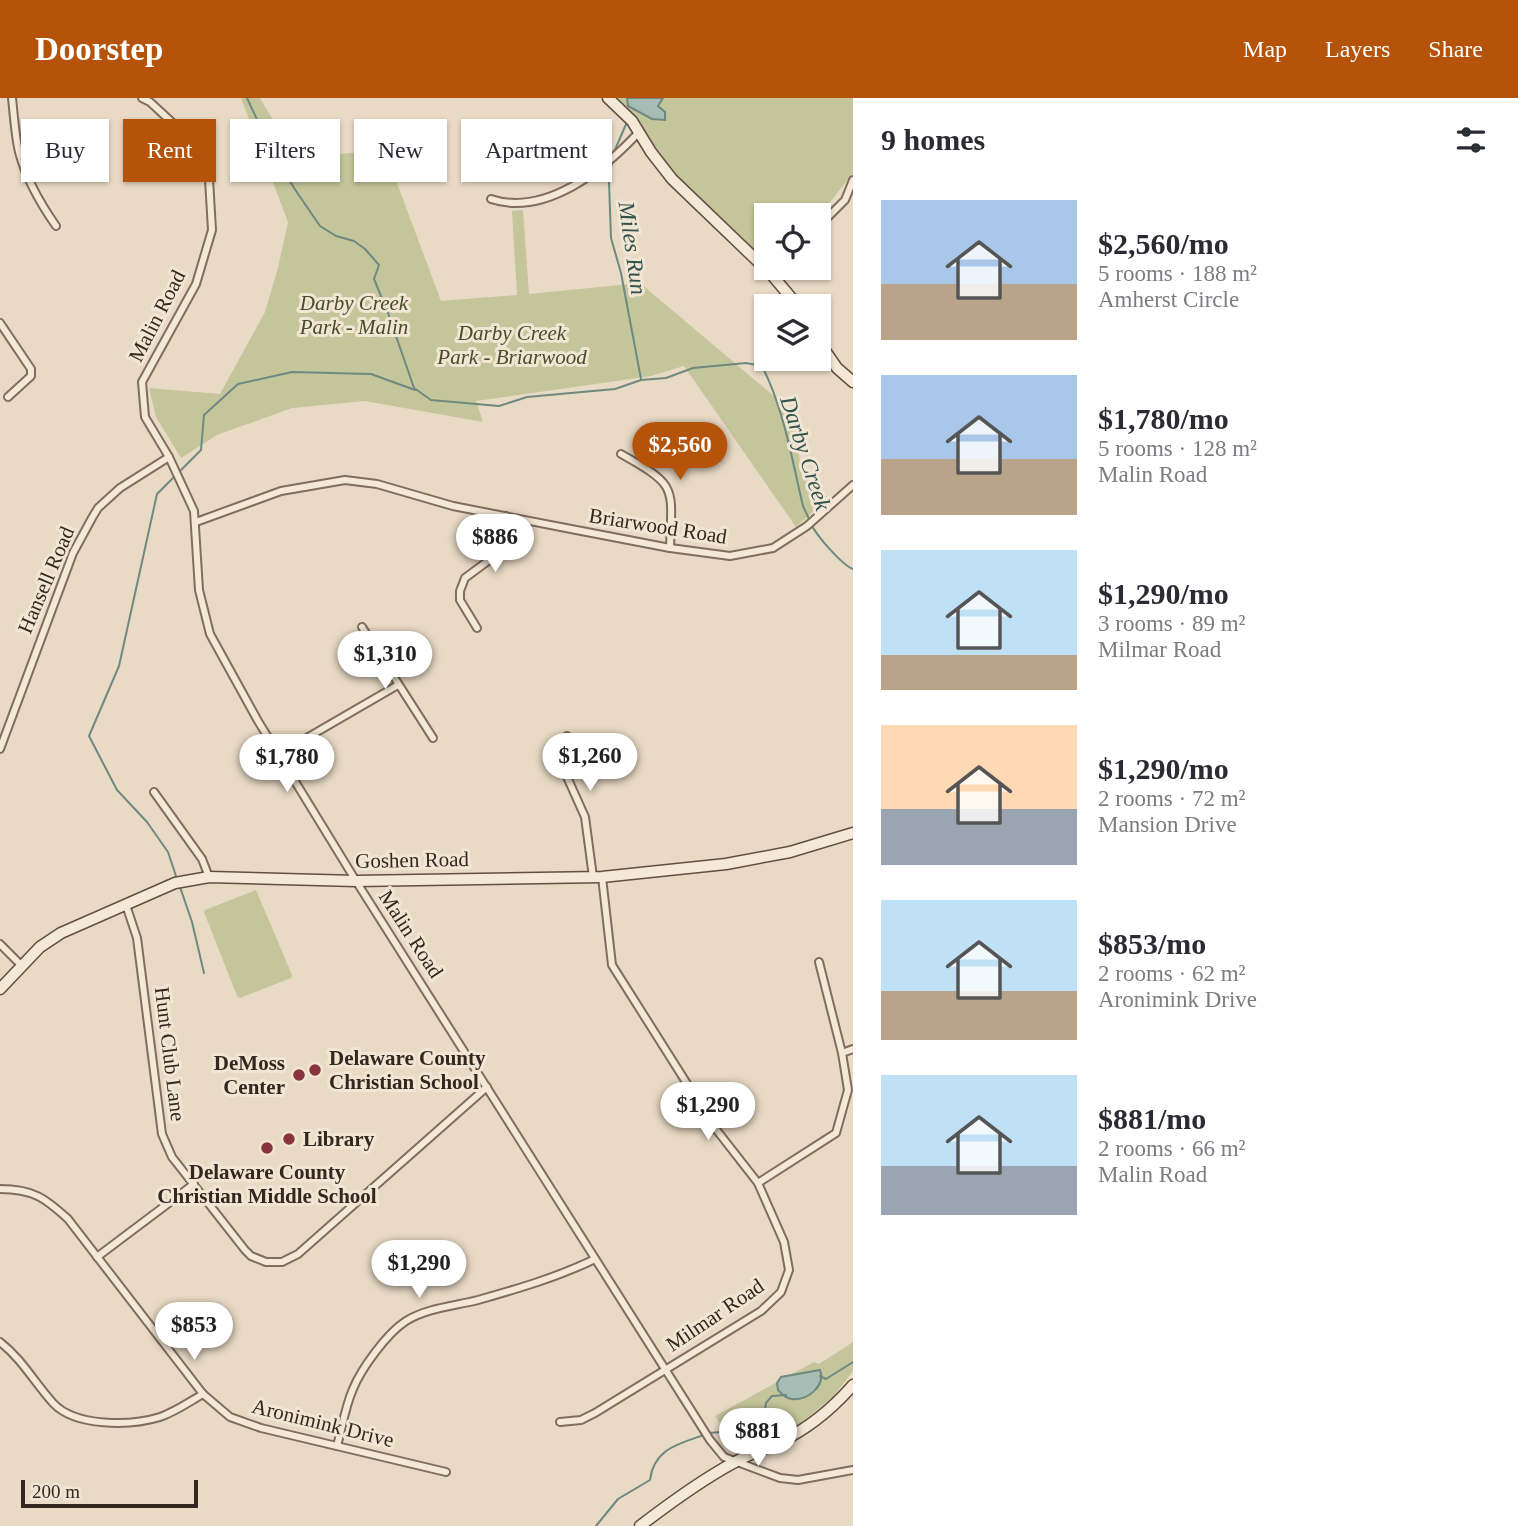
<!DOCTYPE html>
<meta charset="utf-8">
<style>
body{margin:0;font-family:Georgia,serif;background:#f2f2f3;color:#2b2b33;height:100vh;display:flex;flex-direction:column;font-size:26px;white-space:nowrap}
*{box-sizing:border-box;margin:0}
p{font-size:23px;color:#7c7c81}
.icon{flex:none;width:38px;height:38px;fill:none;stroke:currentColor;stroke-width:2;stroke-linecap:round;stroke-linejoin:round}
.map{position:relative;flex:1;overflow:hidden}
.side{display:flex;flex-direction:column;background:#fff;width:665px}
.side>*{flex:none}
.hud{position:absolute;left:21px;top:21px;width:665px;height:63px;display:flex;gap:14px}
.fabs{position:absolute;left:754px;top:105px;display:grid;gap:14px}
.fabs a{display:grid;place-items:center;width:77px;height:77px;border-radius:0px;background:#fff;box-shadow:0 2px 5px #0004;font-size:35px}
.scale{position:absolute;left:21px;bottom:18px;width:177px;box-sizing:border-box;padding-left:7px;border:4px solid #33271f;border-top:0;font-size:19px;line-height:24px;white-space:nowrap;color:#33271f;-webkit-text-stroke:5px #f1e6d3;paint-order:stroke}
.price{position:absolute;translate:-50% -60px;padding:0 16px;border-radius:24px;background:#fff;color:#222;font-size:23px;line-height:46px;filter:drop-shadow(0 2px 4px #0008)}
.price::after{content:'';position:absolute;left:50%;top:42px;width:21px;height:16px;margin-left:-10px;background:inherit;clip-path:polygon(0 0,100% 0,50% 100%)}
.price.active{background:#b45309;color:#fff}
ul{padding:0;list-style:none}
li{display:flex;align-items:center;gap:21px;height:175px;padding:0 28px}
li span{display:grid;place-items:center;flex:none;width:196px;height:140px;border-radius:0px;color:#555}
li>.icon{margin-inline-start:auto}
span .icon{width:84px;height:84px;fill:#fffc;stroke-width:1}
li b{font-size:30px}
h2{display:flex;justify-content:space-between;align-items:center;height:84px;padding:0 28px;font-size:30px}
.pill{padding:0 24px;border-radius:0px;background:#fff;box-shadow:0 2px 5px #0004;font-size:24px;line-height:63px}
.pill.active{background:#b45309;color:#fff}
header{display:flex;align-items:center;gap:42px;box-sizing:border-box;height:98px;padding:0 35px;background:#b45309;color:#fff}
header strong{font-size:33px}
nav{display:flex;gap:38px;margin-inline-start:auto;font-size:24px}
main{display:flex;flex:1;min-height:0}
.map>svg:first-child{display:block}
.green{fill:#c4c59a}
.water{fill:#a6bcb4;stroke:#6e8980;stroke-width:2}
.lines{fill:none;stroke-linecap:round;stroke-linejoin:round}
.stream{stroke:#6e8980;stroke-width:2}
.street-casing{stroke:#816d5d;stroke-width:10}
.secondary-casing{stroke:#634e40;stroke-width:13}
.street{stroke:#f4e9d7;stroke-width:6}
.secondary{stroke:#f4e9d7;stroke-width:10}
.poi-dot{fill:#89343d;stroke:#f1e6d3;stroke-width:2.5}
.labels{text-anchor:middle;stroke-width:6;stroke-linejoin:round;paint-order:stroke}
.park-label{font-size:21px;font-style:italic;fill:#474d28;stroke:#f1e6d3}
.street-label{font-size:21px;fill:#33271f;stroke:#f1e6d3}
.poi-label{font-size:21px;font-weight:bold;fill:#33271f;stroke:#f1e6d3;text-anchor:start}
.water-label{font-size:23px;font-style:italic;fill:#30514c;stroke:#f1e6d3}
</style>
<header>
<strong>Doorstep</strong>
<nav><a>Map</a><a>Layers</a><a>Share</a></nav>
</header>
<main>
<div class="map">
<svg width="853" height="1428" viewBox="0 0 853 1428">
<rect width="100%" height="100%" fill="#e9dac5"/>
<!-- green -->
<g class="green">
<path d="M241,0H260L277,29L289,59L385,53L441,203L517,197L512,113L523,112L529,196L640,185L794,315L800,365L828,400L796,429L684,268L651,278L476,303L483,324L365,303L292,310L217,337L181,360L156,319L149,290L220,296L265,214L278,170L288,124Z"/>
<path d="M605,0H853V75L819,118L766,117V170H777L772,177L687,96L639,34Z"/>
<path d="M256,792L292,877L291,880L240,900L237,898L204,814L205,812Z"/>
<path d="M853,1244V1273L833,1299L790,1334L739,1354L715,1318L814,1264L819,1266Z"/>
</g>
<!-- water -->
<g class="water">
<path d="M627,0H663L658,8L665,14V22L652,21L628,8Z"/>
<path d="M820,1272C826,1287 808,1303 792,1301C786,1301 782,1296 778,1292L777,1285L781,1279Z"/>
</g>
<g class="lines">
<!-- stream -->
<g class="stream">
<path d="M247,0L267,43L294,90L320,128L336,138L354,143L365,151L379,167L374,181L388,215L414,290L431,302L499,308L527,299L615,291L641,282L666,280L693,270L746,265L762,268C784,311 792,362 803,408L809,421"/>
<path d="M614,54L627,24"/>
<path d="M612,63L609,84L611,140L621,175L641,281"/>
<path d="M178,375L201,352L204,317L238,286L292,274L371,276L415,292"/>
<path d="M174,379L157,396L119,568L89,638L117,692L147,724L168,754L177,781"/>
<path d="M811,426C816,437 842,467 853,471"/>
<path d="M180,789L192,824L204,875"/>
<path d="M820,1278L826,1281L853,1264"/>
<path d="M709,1335L733,1333L765,1312L766,1305L772,1298L786,1297"/>
<path d="M596,1428L618,1401L650,1382C654,1351 678,1346 704,1337"/>
</g>
<defs>
<g id="street">
<path d="M12,0C14,18 15,37 19,54C26,81 40,105 56,128"/>
<path d="M142,0L150,4L176,28L195,54L209,81L212,132L196,186L142,284L145,319L169,359L194,413L199,492L210,536L258,623L356,783L710,1342L724,1359L780,1380L798,1382L853,1372"/>
<path d="M491,101C545,119 604,72 639,34"/>
<path d="M819,128L845,102L853,82"/>
<path d="M0,225L31,271V278L8,299"/>
<path d="M621,356C678,388 672,388 670,450"/>
<path d="M196,424L281,393L345,382L377,386L453,408L571,431L670,450L730,458L773,450L807,428L853,387"/>
<path d="M362,529L433,640"/>
<path d="M477,530L460,502V493L465,480L496,457L506,418"/>
<path d="M567,638L562,659L563,670L585,719L593,779"/>
<path d="M0,651L73,455L92,420L98,410L120,390L169,359"/>
<path d="M279,656L398,587"/>
<path d="M154,694L202,761L209,779"/>
<path d="M126,807L137,840L162,1036L172,1059L245,1152L251,1158L266,1164H282L298,1156L487,989"/>
<path d="M0,846L21,867"/>
<path d="M842,955L853,951"/>
<path d="M758,1085L836,1035L848,992L842,955L819,864"/>
<path d="M0,1091C33,1091 45,1100 68,1121L203,1296L230,1319L261,1330L446,1374"/>
<path d="M97,1159L194,1086"/>
<path d="M0,1244C22,1261 34,1284 53,1305C75,1329 131,1328 160,1319C175,1314 189,1304 203,1296"/>
<path d="M560,1324L581,1322L595,1315L761,1213L781,1194L789,1172L784,1144L758,1085L715,1030L612,867L602,779"/>
<path d="M337,1348C342,1330 345,1309 353,1291C361,1271 387,1235 406,1223C427,1210 454,1208 478,1202C517,1191 558,1179 595,1161"/>
</g>
<g id="secondary">
<path d="M608,0L632,23L651,54L672,81L772,177L798,208"/>
<path d="M819,244L837,270L853,284"/>
<path d="M0,891L40,849L61,835L175,785L209,779L356,783L602,779L726,766L790,754L853,735"/>
<path d="M640,1428C670,1405 701,1382 735,1364C749,1356 765,1351 780,1344C807,1331 833,1310 853,1287"/>
</g>
</defs>
<!-- street casing -->
<use href="#street" class="street-casing"/>
<!-- secondary casing -->
<use href="#secondary" class="secondary-casing"/>
<!-- street -->
<use href="#street" class="street"/>
<!-- secondary -->
<use href="#secondary" class="secondary"/>
</g>
<!-- markers -->
<g class="poi-dot">
<circle cx="315" cy="972" r="7"/>
<circle cx="299" cy="977" r="7"/>
<circle cx="289" cy="1041" r="7"/>
<circle cx="267" cy="1050" r="7"/>
</g>
<g class="labels">
<!-- park labels -->
<g class="park-label">
<text x="354" y="212">Darby Creek<tspan x="354" dy="24">Park - Malin</tspan></text>
<text x="512" y="242">Darby Creek<tspan x="512" dy="24">Park - Briarwood</tspan></text>
</g>
<!-- street labels -->
<g class="street-label">
<text transform="translate(157 218) rotate(-63)" y="7">Malin Road</text>
<text transform="translate(658 428) rotate(9)" y="7">Briarwood Road</text>
<text transform="translate(46 482) rotate(-67)" y="7">Hansell Road</text>
<text transform="translate(412 762) rotate(-1)" y="7">Goshen Road</text>
<text transform="translate(411 836) rotate(57)" y="7">Malin Road</text>
<text transform="translate(170 956) rotate(83)" y="7">Hunt Club Lane</text>
<text transform="translate(715 1217) rotate(-34)" y="7">Milmar Road</text>
<text transform="translate(323 1325) rotate(14)" y="7">Aronimink Drive</text>
</g>
<!-- poi labels -->
<g class="poi-label">
<text x="329" y="967">Delaware County<tspan x="329" dy="24">Christian School</tspan></text>
<text x="285" y="972" text-anchor="end">DeMoss<tspan x="285" dy="24">Center</tspan></text>
<text x="303" y="1048">Library</text>
<text x="267" y="1081" text-anchor="middle">Delaware County<tspan x="267" dy="24">Christian Middle School</tspan></text>
</g>
<!-- water labels -->
<g class="water-label">
<text transform="translate(633 150) rotate(82)" y="8">Miles Run</text>
<text transform="translate(806 355) rotate(72)" y="8">Darby Creek</text>
</g>
</g>
</svg>
<div class="fabs">
<a><svg class="icon" aria-label="locate" viewBox="0 0 24 24"><circle cx="12" cy="12" r="6"/><path d="M12 2v4M12 18v4M2 12h4M18 12h4"/></svg></a>
<a><svg class="icon" aria-label="layers" viewBox="0 0 24 24"><path d="M12 4l9 5-9 5-9-5zM3 14l9 5 9-5"/></svg></a>
</div>
<div class="scale">200 m</div>
<b class="price active" style="left:680px;top:384px">$2,560</b>
<b class="price" style="left:495px;top:476px">$886</b>
<b class="price" style="left:385px;top:593px">$1,310</b>
<b class="price" style="left:590px;top:695px">$1,260</b>
<b class="price" style="left:287px;top:696px">$1,780</b>
<b class="price" style="left:708px;top:1044px">$1,290</b>
<b class="price" style="left:419px;top:1202px">$1,290</b>
<b class="price" style="left:194px;top:1264px">$853</b>
<b class="price" style="left:758px;top:1370px">$881</b>
<div class="hud">
<a class="pill">Buy</a>
<a class="pill active">Rent</a>
<a class="pill">Filters</a>
<a class="pill">New</a>
<a class="pill">Apartment</a>
</div>
</div>
<section class="side">
<h2>9 homes<svg class="icon" aria-label="filters" viewBox="0 0 24 24"><path d="M4 7h16M4 17h16"/><circle cx="9" cy="7" r="2"/><circle cx="15" cy="17" r="2"/></svg></h2>
<ul>
<li><span style="background:linear-gradient(#a9c7e8 60%,#b9a48a 0)"><svg class="icon" aria-label="home" viewBox="0 0 24 24"><path d="M3 11l9-7 9 7M6 9v11h12V9"/></svg></span><div><b>$2,560/mo</b><p>5 rooms · 188 m²</p><p>Amherst Circle</p></div></li>
<li><span style="background:linear-gradient(#a9c7e8 60%,#b9a48a 0)"><svg class="icon" aria-label="home" viewBox="0 0 24 24"><path d="M3 11l9-7 9 7M6 9v11h12V9"/></svg></span><div><b>$1,780/mo</b><p>5 rooms · 128 m²</p><p>Malin Road</p></div></li>
<li><span style="background:linear-gradient(#bfe0f5 75%,#b9a48a 0)"><svg class="icon" aria-label="home" viewBox="0 0 24 24"><path d="M3 11l9-7 9 7M6 9v11h12V9"/></svg></span><div><b>$1,290/mo</b><p>3 rooms · 89 m²</p><p>Milmar Road</p></div></li>
<li><span style="background:linear-gradient(#ffd9b3 60%,#9aa5b1 0)"><svg class="icon" aria-label="home" viewBox="0 0 24 24"><path d="M3 11l9-7 9 7M6 9v11h12V9"/></svg></span><div><b>$1,290/mo</b><p>2 rooms · 72 m²</p><p>Mansion Drive</p></div></li>
<li><span style="background:linear-gradient(#bfe0f5 65%,#b9a48a 0)"><svg class="icon" aria-label="home" viewBox="0 0 24 24"><path d="M3 11l9-7 9 7M6 9v11h12V9"/></svg></span><div><b>$853/mo</b><p>2 rooms · 62 m²</p><p>Aronimink Drive</p></div></li>
<li><span style="background:linear-gradient(#bfe0f5 65%,#9aa5b1 0)"><svg class="icon" aria-label="home" viewBox="0 0 24 24"><path d="M3 11l9-7 9 7M6 9v11h12V9"/></svg></span><div><b>$881/mo</b><p>2 rooms · 66 m²</p><p>Malin Road</p></div></li>
</ul>
</section>
</main>
